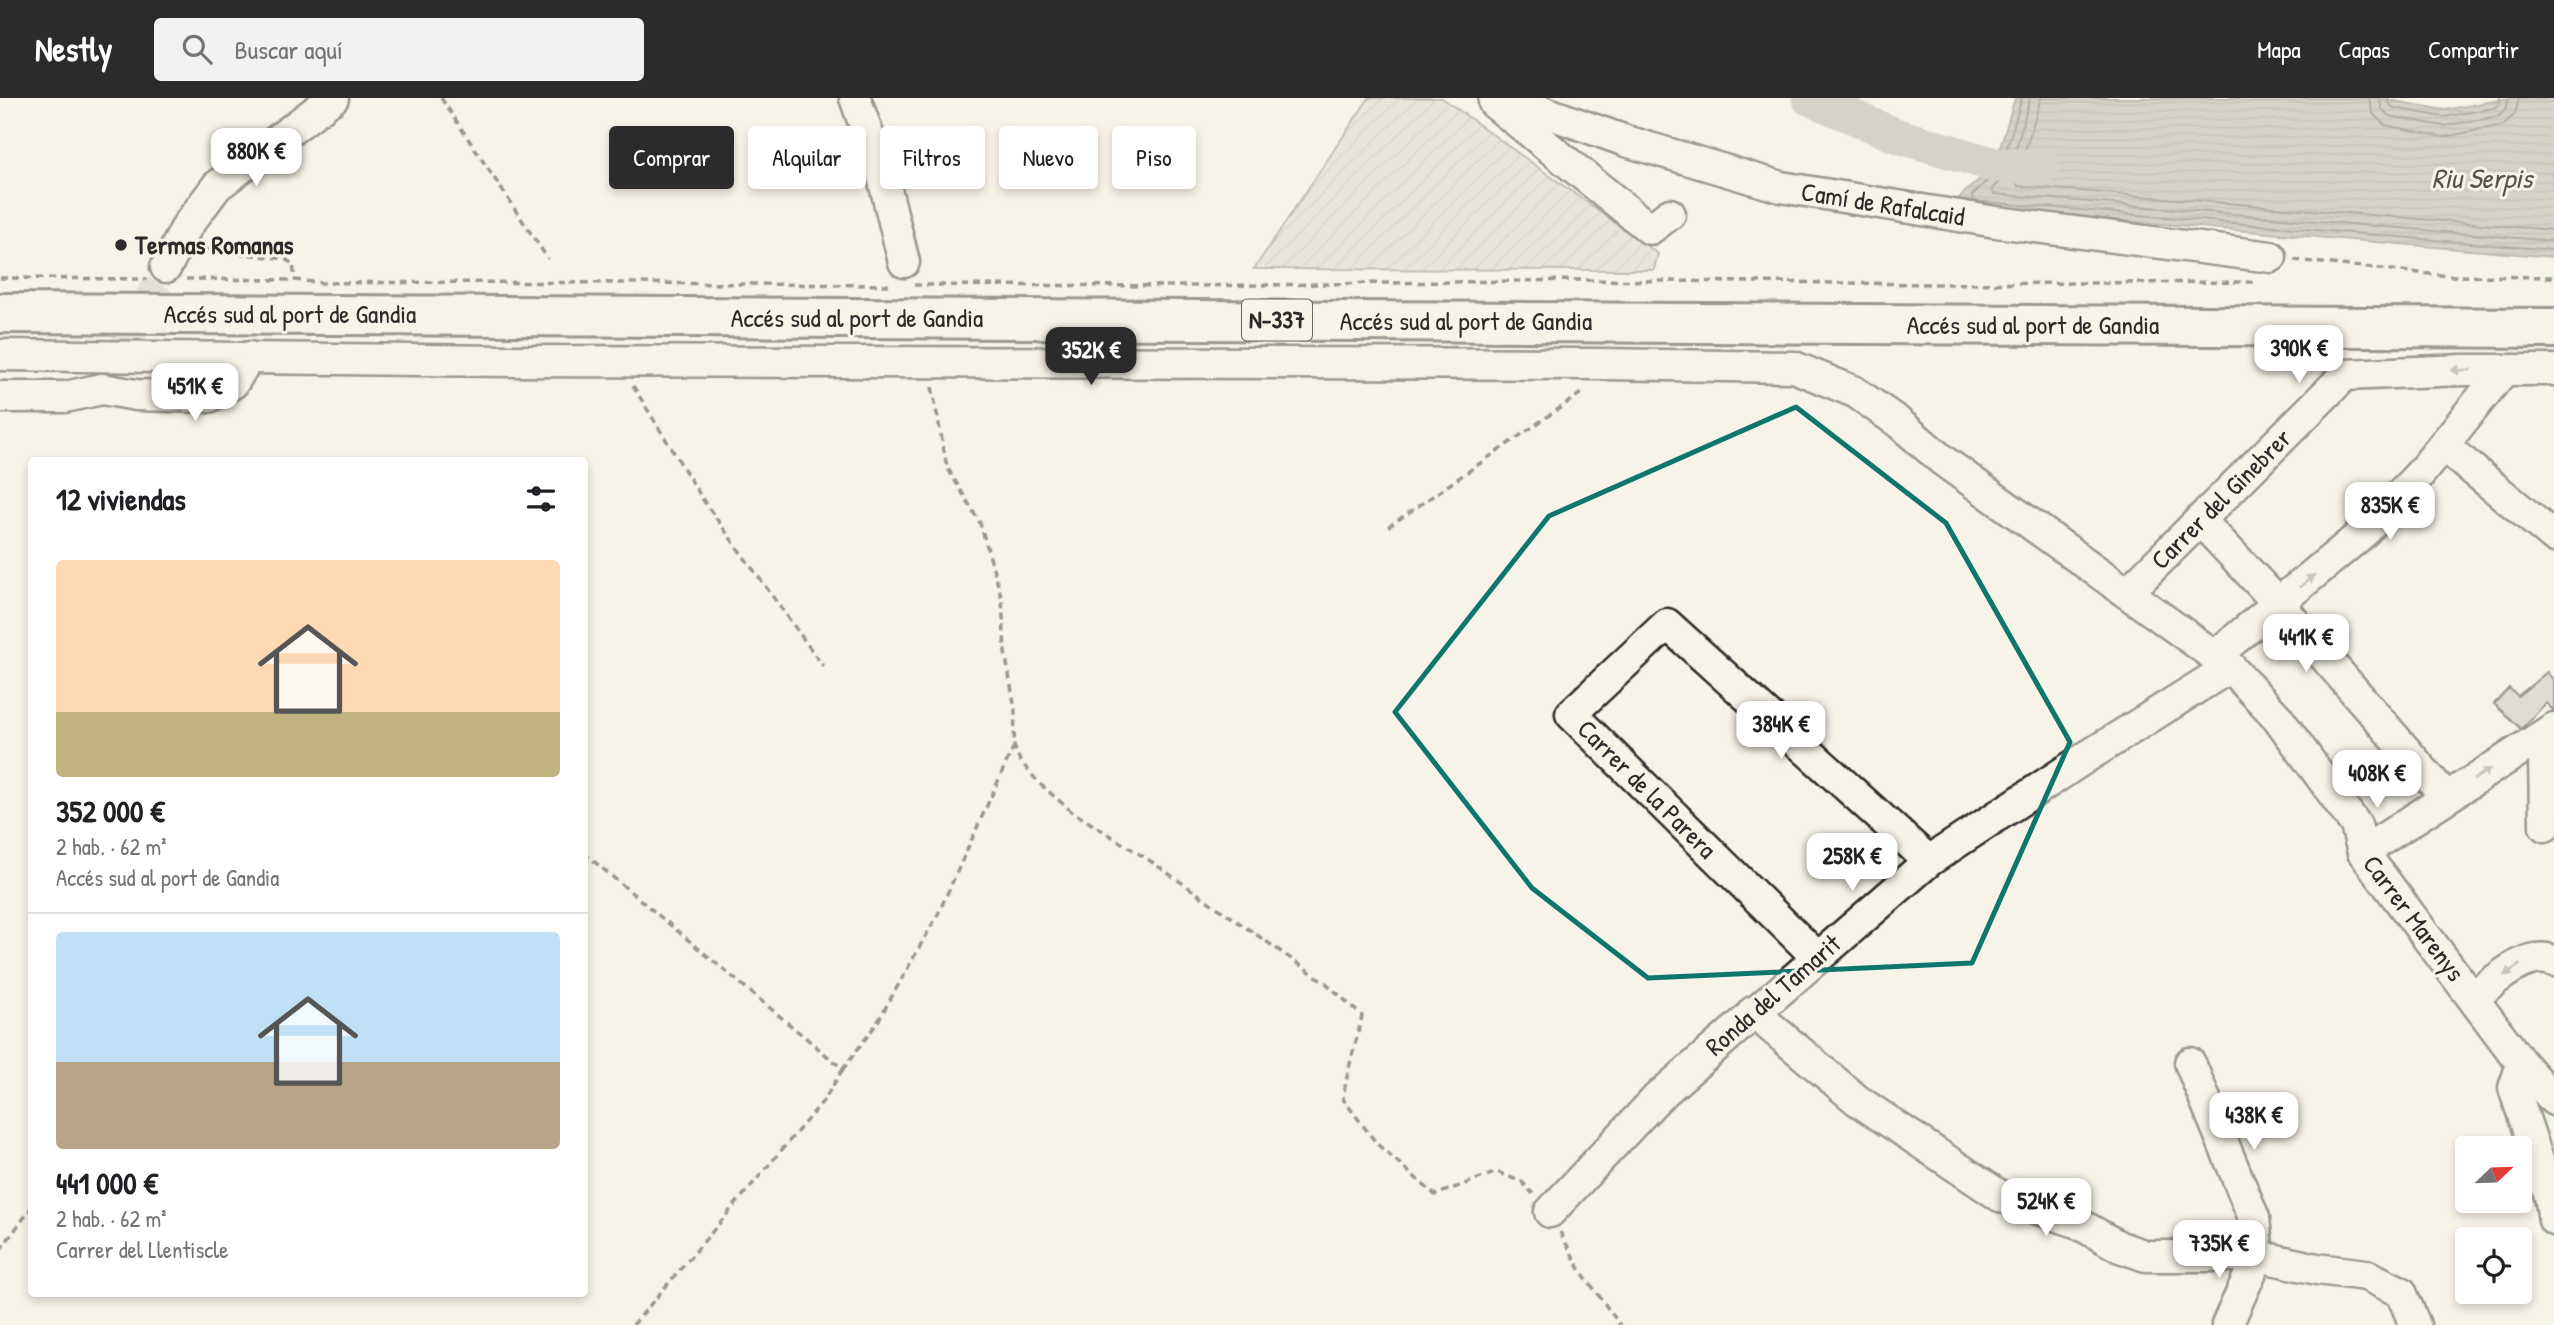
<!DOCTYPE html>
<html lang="es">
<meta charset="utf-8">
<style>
body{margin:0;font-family:"Patrick Hand",sans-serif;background:#f2f2f2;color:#202124;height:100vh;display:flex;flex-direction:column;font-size:26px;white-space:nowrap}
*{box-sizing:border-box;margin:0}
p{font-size:23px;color:#757577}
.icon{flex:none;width:38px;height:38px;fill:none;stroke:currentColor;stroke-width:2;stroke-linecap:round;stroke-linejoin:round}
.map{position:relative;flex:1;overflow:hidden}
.panel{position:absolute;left:28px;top:359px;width:560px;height:840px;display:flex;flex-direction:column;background:#fff;border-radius:7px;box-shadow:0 4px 10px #0003}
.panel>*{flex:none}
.banner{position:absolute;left:609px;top:28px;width:665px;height:63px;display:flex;gap:14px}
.needle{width:46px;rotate:67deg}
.controls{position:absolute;left:2455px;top:1038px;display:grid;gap:14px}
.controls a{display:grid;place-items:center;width:77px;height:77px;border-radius:7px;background:#fff;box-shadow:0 4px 10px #0003;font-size:35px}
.price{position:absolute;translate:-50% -60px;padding:0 16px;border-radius:14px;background:#fff;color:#222;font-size:23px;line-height:46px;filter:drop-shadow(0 2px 4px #0008)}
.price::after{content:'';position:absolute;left:50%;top:42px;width:21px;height:16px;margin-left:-10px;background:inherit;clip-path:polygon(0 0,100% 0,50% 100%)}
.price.active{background:#2b2b2b;color:#fff}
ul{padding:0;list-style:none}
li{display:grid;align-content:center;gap:14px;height:371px;padding:0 28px}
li+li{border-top:2px solid #e0e0e0}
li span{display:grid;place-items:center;height:217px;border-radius:7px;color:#555}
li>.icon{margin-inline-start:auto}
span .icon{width:126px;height:126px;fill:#fffc;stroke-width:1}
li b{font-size:30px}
h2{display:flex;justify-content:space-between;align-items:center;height:84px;padding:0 28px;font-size:30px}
.pill{padding:0 24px;border-radius:7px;background:#fff;box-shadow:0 4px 10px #0003;font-size:24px;line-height:63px}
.pill.active{background:#2b2b2b;color:#fff}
header{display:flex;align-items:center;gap:42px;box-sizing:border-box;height:98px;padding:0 35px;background:#2b2b2b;color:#fff}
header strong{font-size:33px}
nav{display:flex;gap:38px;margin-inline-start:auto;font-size:24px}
.search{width:490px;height:63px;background:#f2f2f2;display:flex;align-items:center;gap:18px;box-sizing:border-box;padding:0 24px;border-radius:7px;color:#757577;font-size:26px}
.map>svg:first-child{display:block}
.garden{fill:url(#garden-furrows);stroke:#82807c;stroke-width:2}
.water{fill:url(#water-rules);stroke:#7a7874;stroke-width:2}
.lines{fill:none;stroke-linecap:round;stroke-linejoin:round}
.shore{stroke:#605f5b;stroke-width:2}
.river{stroke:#afaca4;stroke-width:35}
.building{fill:#c4c1b9;stroke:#2b2b2b;stroke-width:2}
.minor-tunnel{stroke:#cecbc2;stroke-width:30;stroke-dasharray:30 15;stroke-linecap:butt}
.minor-casing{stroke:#2b2b2b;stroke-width:35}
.highway-casing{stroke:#2b2b2b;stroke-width:44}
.path{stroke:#2b2b2b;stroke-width:3.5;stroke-dasharray:7 5;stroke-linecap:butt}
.minor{stroke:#f7f3e8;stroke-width:30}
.highway{stroke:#f7f3e8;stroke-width:38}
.oneway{fill:#918f8a}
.marked{fill:none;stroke:#0f766e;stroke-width:5;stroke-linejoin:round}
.poi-dot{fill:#2b2b2b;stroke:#f7f3e8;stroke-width:2.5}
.labels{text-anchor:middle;stroke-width:6;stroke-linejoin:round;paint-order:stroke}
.shield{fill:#f7f3e8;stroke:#686764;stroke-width:2}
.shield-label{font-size:24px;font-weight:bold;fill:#2b2b2b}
.street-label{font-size:26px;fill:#2b2b2b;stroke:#f7f3e8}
.poi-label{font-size:26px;font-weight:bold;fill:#2b2b2b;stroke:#f7f3e8;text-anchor:start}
.water-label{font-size:28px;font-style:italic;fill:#53524f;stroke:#f7f3e8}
</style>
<header>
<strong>Nestly</strong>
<div class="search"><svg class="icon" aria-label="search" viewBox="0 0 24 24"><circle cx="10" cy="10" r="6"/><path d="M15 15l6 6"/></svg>Buscar aquí</div>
<nav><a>Mapa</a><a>Capas</a><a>Compartir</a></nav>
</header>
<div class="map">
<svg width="2554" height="1227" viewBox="0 0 2554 1227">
<defs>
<pattern id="garden-furrows" width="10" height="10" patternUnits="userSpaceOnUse" patternTransform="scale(1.75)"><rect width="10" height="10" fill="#dad6cc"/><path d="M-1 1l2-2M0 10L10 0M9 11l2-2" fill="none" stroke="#bbb8af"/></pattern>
<pattern id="water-rules" width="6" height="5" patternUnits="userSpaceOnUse" patternTransform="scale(1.75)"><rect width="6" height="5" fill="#afaca4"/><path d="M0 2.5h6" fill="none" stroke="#8f8c86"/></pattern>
</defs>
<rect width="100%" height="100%" fill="#f7f3e8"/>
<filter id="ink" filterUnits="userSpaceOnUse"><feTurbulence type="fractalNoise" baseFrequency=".0143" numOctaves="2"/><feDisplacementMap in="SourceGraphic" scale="14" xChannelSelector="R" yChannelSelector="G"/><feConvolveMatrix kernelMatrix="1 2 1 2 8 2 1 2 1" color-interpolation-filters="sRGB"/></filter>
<g filter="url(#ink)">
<!-- garden -->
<path class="garden" d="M1369,0H1442L1658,156L1654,172L1254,171Z"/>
<!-- water -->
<path class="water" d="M2015,0H2377L2445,12L2510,0H2554V159L1950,108L1995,67Z"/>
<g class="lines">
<!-- shore -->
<g class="shore">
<path d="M2022,0L2001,70L1972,97L1973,103L2554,152"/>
<path d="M2030,0L2010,72L1992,91L1994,96L2554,143"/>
<path d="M2041,0L2016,83L2018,88L2554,132"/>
<path d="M2369,0L2373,16L2385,27L2444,39L2503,27L2515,16L2519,0"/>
<path d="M2379,0L2382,11L2389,18L2444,28L2499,18L2506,11L2509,0"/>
<path d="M2388,0L2389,6L2394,10L2444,19L2494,10L2499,6L2500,0"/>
</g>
<!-- river -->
<path class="river" d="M1809,0L1895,37L1995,67L2042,69"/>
</g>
<!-- building -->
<path class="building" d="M2547,574L2554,583V613L2546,605L2521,631L2494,606L2509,590L2518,598Z"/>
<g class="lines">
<!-- minor-tunnel -->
<path class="minor-tunnel" d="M102,291L166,169"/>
<defs>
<g id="minor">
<path d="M855,0L882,75L904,164"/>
<path d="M1506,0L1626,43L1781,89L1996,124L2271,159"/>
<path d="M1494,5L1650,131L1670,116"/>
<path d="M166,169L187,128L217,88L333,0"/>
<path d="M0,257L506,263L1602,266L1794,269L1855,294L1898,324L1942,362L2230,569L2278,620L2356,727L2363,754L2522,966L2554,1002"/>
<path d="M0,299H65L102,291L136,297L209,299L233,285L249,259"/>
<path d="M2443,347L2554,439"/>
<path d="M2200,422L2279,506L2446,699"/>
<path d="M2127,495L2345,277L2463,272H2554"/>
<path d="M2216,557L2363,435L2418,378L2504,272"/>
<path d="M2537,641L2544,654L2545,728"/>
<path d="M2363,754L2554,630"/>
<path d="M1817,859L1571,616L1667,526L1929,763"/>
<path d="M2473,899C2495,884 2526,851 2554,863"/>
<path d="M1753,914L1857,1002L2000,1098L2076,1124L2120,1149L2146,1158H2258L2317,1171L2366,1177L2401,1194L2415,1227"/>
<path d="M2190,965L2254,1120L2258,1158L2227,1227"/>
<path d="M2522,966L2514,990L2550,1098L2554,1122"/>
<path d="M1550,1114L1657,1000L1929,763L2088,658L2230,569"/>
</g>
<path id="highway" d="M0,215L2554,230"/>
</defs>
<!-- minor casing -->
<use href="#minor" class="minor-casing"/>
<!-- highway casing -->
<use href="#highway" class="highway-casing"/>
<!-- path -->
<g class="path">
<path d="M441,0L548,161"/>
<path d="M202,151L285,161L293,166L295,182"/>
<path d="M2294,162L2449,178L2554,179"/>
<path d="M0,180L147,181"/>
<path d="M186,181L295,182L322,185C512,183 702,186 892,187"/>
<path d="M914,187L1195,188L1579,182L1930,186L2253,184L2255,180"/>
<path d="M633,288L705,405L823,568"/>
<path d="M932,289L947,369L980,425L1002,501L1005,554L1015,611L1014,648L1020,663L1040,686L1071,713L1149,762L1326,885L1362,918C1356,946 1347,972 1343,1001L1377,1046L1435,1097L1497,1074L1522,1084L1533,1096"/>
<path d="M1388,429L1580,296L1583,291"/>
<path d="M584,755L843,971L877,925L938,816L1013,650"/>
<path d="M1560,1134L1581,1173L1620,1227"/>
<path d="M0,1152L32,1109"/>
<path d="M633,1227L824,1002L843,971"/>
</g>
<!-- minor -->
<use href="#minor" class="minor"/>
<!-- highway -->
<use href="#highway" class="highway"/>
</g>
<!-- one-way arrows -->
<defs><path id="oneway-solid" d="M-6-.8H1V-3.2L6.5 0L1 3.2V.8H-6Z" transform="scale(1.75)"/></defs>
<g class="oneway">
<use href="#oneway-solid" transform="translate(2461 272) rotate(179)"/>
<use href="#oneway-solid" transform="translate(2307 483) rotate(-40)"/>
<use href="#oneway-solid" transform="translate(2482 676) rotate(-33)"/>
<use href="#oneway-solid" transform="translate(2512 872) rotate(145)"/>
</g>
</g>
<!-- marked area -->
<path d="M0 0H2554V1227H0ZM1796,309L1946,425L2070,644L1972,865L1648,880L1532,790L1395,614L1549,418Z" fill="#f7f3e8" fill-opacity=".55" fill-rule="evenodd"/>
<path class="marked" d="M1796,309L1946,425L2070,644L1972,865L1648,880L1532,790L1395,614L1549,418Z"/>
<!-- markers -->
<circle class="poi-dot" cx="121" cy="147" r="7"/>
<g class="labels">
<!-- shield labels -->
<rect class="shield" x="1242" y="201.5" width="70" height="41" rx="5"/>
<g class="shield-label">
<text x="1277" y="230">N-337</text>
</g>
<!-- street labels -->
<g class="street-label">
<text transform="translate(1883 106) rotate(9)" y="9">Camí de Rafalcaid</text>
<text x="290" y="225">Accés sud al port de Gandia</text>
<text x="857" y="229">Accés sud al port de Gandia</text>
<text x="1466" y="232">Accés sud al port de Gandia</text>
<text x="2033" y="236">Accés sud al port de Gandia</text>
<text transform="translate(2221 401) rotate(-45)" y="9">Carrer del Ginebrer</text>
<text transform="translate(1647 691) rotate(45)" y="9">Carrer de la Parera</text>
<text transform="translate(2414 820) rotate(53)" y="9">Carrer Marenys</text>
<text transform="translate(1773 897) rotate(-41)" y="9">Ronda del Tamarit</text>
</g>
<!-- poi labels -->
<g class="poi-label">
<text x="135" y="156">Termas Romanas</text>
</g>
<!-- water labels -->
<g class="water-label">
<text x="2482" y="90">Riu Serpis</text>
</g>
</g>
</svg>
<div class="controls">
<a><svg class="needle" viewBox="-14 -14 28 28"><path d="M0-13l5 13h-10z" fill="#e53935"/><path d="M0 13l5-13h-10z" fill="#757577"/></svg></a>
<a><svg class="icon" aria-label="locate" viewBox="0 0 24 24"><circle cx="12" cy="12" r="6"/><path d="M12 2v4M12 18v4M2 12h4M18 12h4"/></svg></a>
</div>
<b class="price" style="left:256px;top:90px">880K €</b>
<b class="price" style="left:2299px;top:287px">390K €</b>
<b class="price active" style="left:1091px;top:289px">352K €</b>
<b class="price" style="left:195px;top:325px">451K €</b>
<b class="price" style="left:2390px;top:444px">835K €</b>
<b class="price" style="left:2306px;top:576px">441K €</b>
<b class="price" style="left:1781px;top:663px">384K €</b>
<b class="price" style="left:2377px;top:712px">408K €</b>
<b class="price" style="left:1852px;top:795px">258K €</b>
<b class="price" style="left:2254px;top:1054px">438K €</b>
<b class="price" style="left:2046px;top:1140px">524K €</b>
<b class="price" style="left:2219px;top:1182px">735K €</b>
<div class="banner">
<a class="pill active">Comprar</a>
<a class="pill">Alquilar</a>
<a class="pill">Filtros</a>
<a class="pill">Nuevo</a>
<a class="pill">Piso</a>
</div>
<section class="panel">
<h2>12 viviendas<svg class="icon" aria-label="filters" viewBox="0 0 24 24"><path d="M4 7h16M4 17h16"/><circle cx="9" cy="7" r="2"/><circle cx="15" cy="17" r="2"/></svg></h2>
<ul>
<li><span style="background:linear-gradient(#ffd9b3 70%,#c2b280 0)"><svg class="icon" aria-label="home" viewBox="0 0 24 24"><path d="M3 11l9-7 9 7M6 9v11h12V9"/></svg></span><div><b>352 000 €</b><p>2 hab. · 62 m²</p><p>Accés sud al port de Gandia</p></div></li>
<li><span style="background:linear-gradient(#bfe0f5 60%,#b9a48a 0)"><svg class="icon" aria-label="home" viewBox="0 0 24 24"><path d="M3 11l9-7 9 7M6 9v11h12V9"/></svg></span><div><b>441 000 €</b><p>2 hab. · 62 m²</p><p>Carrer del Llentiscle</p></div></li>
</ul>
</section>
</div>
